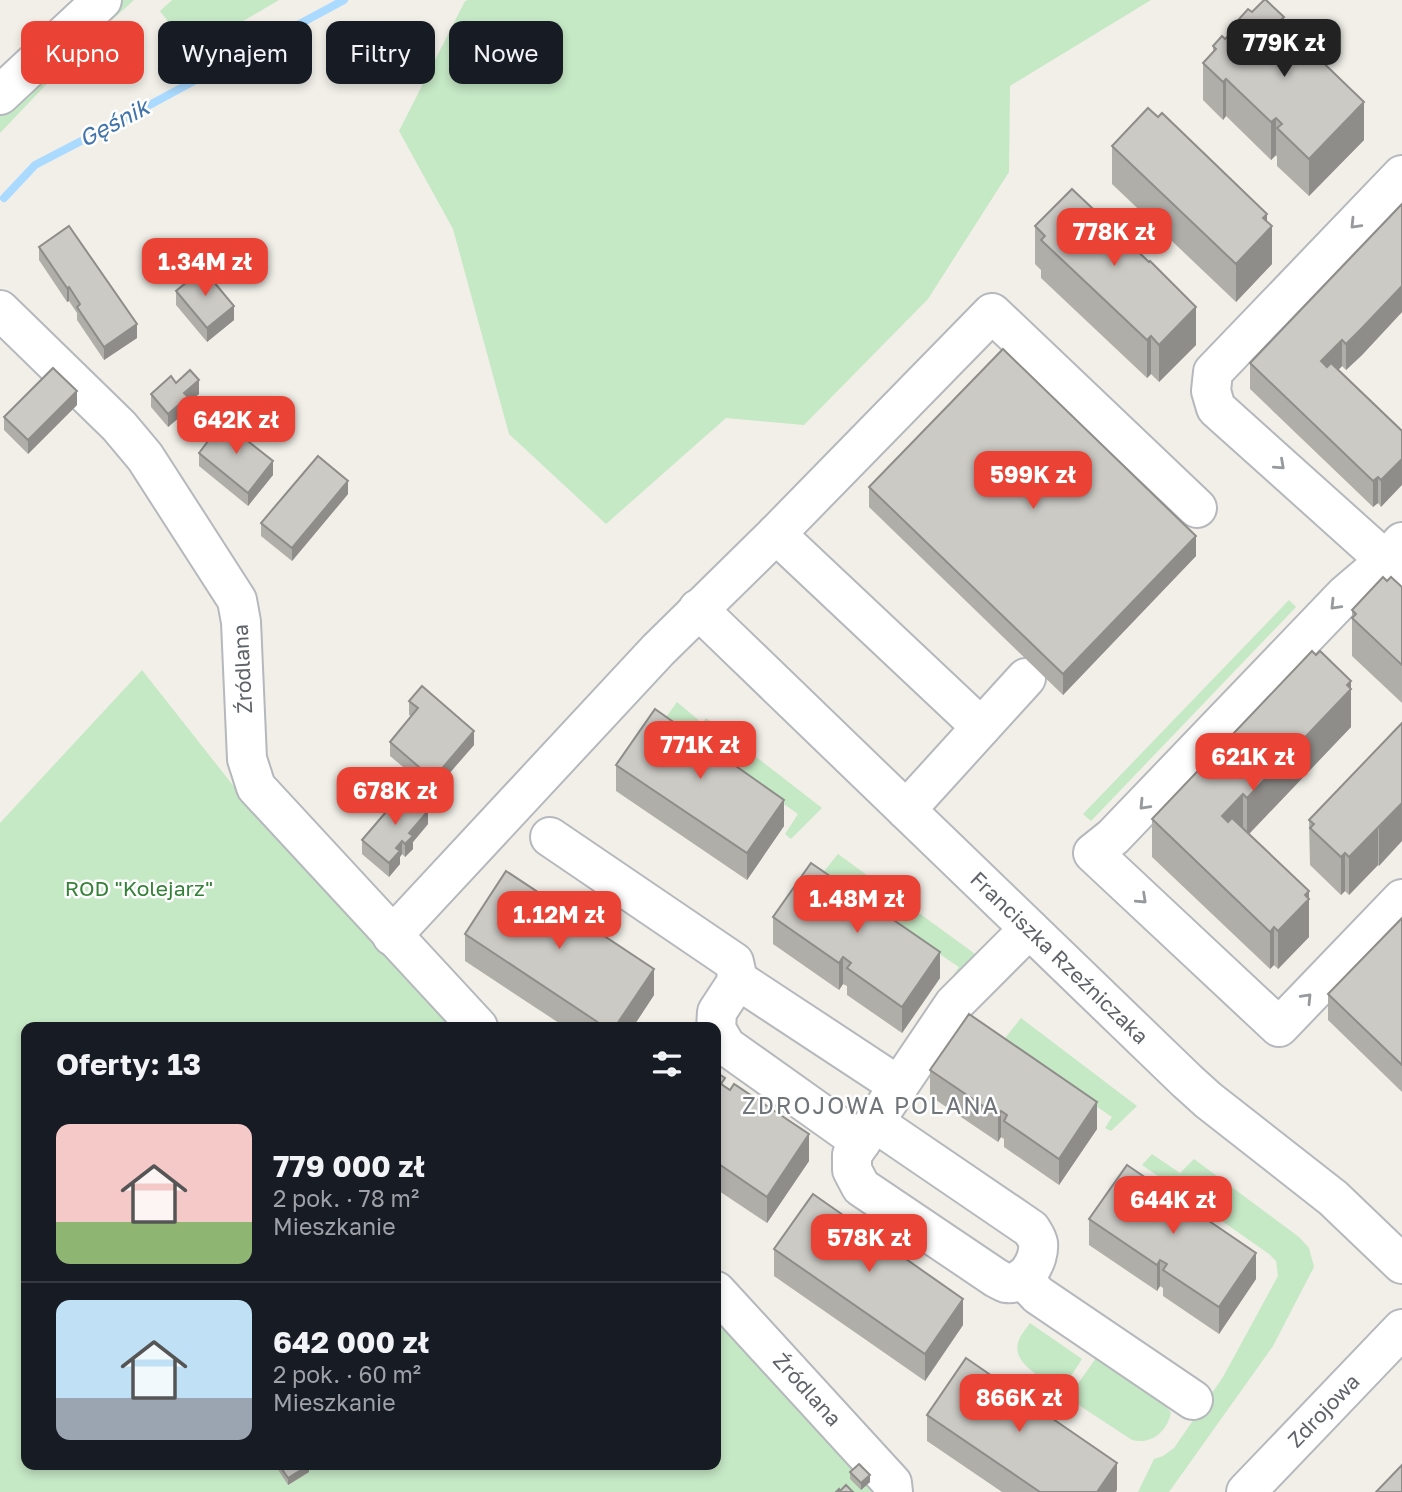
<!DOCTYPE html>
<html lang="pl">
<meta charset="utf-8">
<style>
body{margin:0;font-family:"Golos Text",sans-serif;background:#242831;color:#f1f3f6;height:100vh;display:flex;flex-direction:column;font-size:26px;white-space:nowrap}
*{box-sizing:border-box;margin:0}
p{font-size:23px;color:#9ea1a6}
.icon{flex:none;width:38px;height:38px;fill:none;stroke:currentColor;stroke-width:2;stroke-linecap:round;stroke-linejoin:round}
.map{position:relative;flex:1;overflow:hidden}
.details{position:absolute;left:21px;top:1022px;width:700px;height:448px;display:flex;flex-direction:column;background:#171b24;border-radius:14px;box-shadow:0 4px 10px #0003}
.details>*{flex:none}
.top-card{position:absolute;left:21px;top:21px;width:700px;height:63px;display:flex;gap:14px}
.price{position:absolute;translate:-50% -60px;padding:0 16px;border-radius:14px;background:#ea4335;color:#fff;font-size:23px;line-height:46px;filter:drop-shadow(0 2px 4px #0008)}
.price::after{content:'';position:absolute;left:50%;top:42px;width:21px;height:16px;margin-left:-10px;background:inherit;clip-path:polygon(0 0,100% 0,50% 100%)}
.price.on{background:#222;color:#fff}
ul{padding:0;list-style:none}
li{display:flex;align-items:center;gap:21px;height:175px;padding:0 35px}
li+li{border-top:2px solid #363941}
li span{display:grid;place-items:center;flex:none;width:196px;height:140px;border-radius:14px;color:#555}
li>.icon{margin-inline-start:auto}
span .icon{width:84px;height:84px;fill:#fffc;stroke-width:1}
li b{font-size:30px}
h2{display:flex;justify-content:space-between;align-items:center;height:84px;padding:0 35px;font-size:30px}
.pill{padding:0 24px;border-radius:14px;background:#171b24;box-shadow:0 4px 10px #0003;font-size:24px;line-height:63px}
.pill.on{background:#ea4335;color:#fff}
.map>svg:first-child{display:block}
.green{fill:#c5e8c5}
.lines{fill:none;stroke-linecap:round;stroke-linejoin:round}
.stream{stroke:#aadaff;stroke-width:8}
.minor-casing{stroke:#b5b8bc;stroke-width:42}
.minor{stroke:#fff;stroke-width:38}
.wall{fill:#afaea9}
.shaded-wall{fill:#8f8d8a}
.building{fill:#cccac5;stroke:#8f8d8a;stroke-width:2}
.oneway{stroke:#979a9d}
.labels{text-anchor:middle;stroke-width:5;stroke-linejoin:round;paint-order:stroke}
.street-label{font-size:21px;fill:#5f6368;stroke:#fff}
.park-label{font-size:21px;fill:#348238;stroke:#fff}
.water-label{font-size:23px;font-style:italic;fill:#4174aa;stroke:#fff}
.neighbourhood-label{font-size:23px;letter-spacing:2px;fill:#70757a;stroke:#fff}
</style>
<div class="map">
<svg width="1402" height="1492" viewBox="0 0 1402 1492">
<rect width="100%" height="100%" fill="#f1efe8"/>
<!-- green -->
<g class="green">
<path d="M117,0H134L80,49L0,133V111Z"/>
<path d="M172,0H279L235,26L188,48L160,11Z"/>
<path d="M468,0H1151L1010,86L1009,172L928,299L804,425L726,418L606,524L509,434L453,229L399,131L465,1Z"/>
<path d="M1289,600L1296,607L1091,821L1083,814Z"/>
<path d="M142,670L269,831L457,1027H26V1465H716V1306L881,1492H0V823Z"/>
<path d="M677,702L702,723L706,718L822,808L791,839L785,834L798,814L664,720Z"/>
<path d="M838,854L982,959L948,983L959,967L821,875Z"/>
<path d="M1021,1018L1137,1106L1111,1131L1105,1128L1112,1117L1002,1042Z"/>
<path d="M1152,1154L1180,1173L1194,1159L1299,1237L1309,1248L1314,1267L1273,1346L1169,1492H1138L1154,1459L1163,1456L1174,1448L1223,1377L1278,1276L1276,1261L1269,1254L1142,1165Z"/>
<path d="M1030,1323L1082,1359L1062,1390C1046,1380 1012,1365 1018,1343C1020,1335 1026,1329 1030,1323Z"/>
<path d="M1096,1358L1165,1404L1171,1413C1167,1431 1152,1445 1132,1440L1068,1398Z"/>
</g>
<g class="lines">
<!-- stream -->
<path class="stream" d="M4,198L35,165L133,114L344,0"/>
<defs>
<g id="minor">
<path d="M0,95L102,0"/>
<path d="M1402,175L1213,372L1211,391L1216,408L1402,575"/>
<path d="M0,310L119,426L145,457L237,600L241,622L247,759L256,787L478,1027"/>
<path d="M776,534L981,727"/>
<path d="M1402,542L1386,560L1345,595L1113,837L1093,853L1279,1027L1402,899"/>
<path d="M698,609L1187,1081L1208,1100L1333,1198L1402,1264"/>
<path d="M906,810L1026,678"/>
<path d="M550,837L734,962L738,980"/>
<path d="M392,936L658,650L776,534L992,313L1197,508"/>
<path d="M874,1122L1031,1229C1034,1234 1037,1238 1038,1243C1040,1260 1025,1286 1006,1283C1003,1282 1000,1280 996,1278L861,1187L852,1170V1155L954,1004L1029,929"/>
<path d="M861,1142L726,1046L716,1029L717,1012L738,980L899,1086"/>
<path d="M1022,1278L1038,1295L1193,1400"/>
<path d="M716,1291L892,1483L893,1492"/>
<path d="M1246,1492L1402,1329"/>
</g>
</defs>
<!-- minor casing -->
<use href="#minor" class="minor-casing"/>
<!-- minor -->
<use href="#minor" class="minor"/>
</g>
<!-- wall -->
<g class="wall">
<path d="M1252,12L1284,24L1364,140L1309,196L1277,166V157L1276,155L1271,160L1226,116L1223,120L1203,100V63L1213,53V46L1225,39L1239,25V19Z"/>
<path d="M1112,146L1267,222L1272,264L1236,302L1112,184Z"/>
<path d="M1402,204V312L1362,355L1346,370L1342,366L1338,370L1402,431L1381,507L1378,503L1373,507L1250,389V363Z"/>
<path d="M1035,226L1196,345L1159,382L1151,374L1147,378L1041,278V270L1035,264Z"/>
<path d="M39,247L137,338L104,360L77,320V313L69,301L67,302L39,260Z"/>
<path d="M176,291L234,320L207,342L176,305Z"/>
<path d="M176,383L199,394L188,403V410L168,427L151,407V394Z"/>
<path d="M77,405L28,454L4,430V417Z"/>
<path d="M250,442L273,475L248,506L199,466V453Z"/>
<path d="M869,487L1196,556L1063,695L869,507Z"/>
<path d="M348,494L292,561L261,536V523Z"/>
<path d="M1387,581L1402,587V703L1352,656V610Z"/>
<path d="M1316,655L1351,681V727L1249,834L1309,891V937L1278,969L1274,965L1270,969L1152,857V819Z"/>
<path d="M409,701L474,745L433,792L390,756V742L411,716L409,715Z"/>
<path d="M1402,723L1379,866L1378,865L1349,895L1345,891L1341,895L1310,865L1309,820Z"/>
<path d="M616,765L784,826L747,880L616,791Z"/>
<path d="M428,824L413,842V849L405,857L402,854L400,857V864L389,877L362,854V840Z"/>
<path d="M773,917L940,978L902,1033L847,995V986L843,984L839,990L773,944Z"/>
<path d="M1402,918V1092L1328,1020V994Z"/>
<path d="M465,934L654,995L633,1027H565L465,961Z"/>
<path d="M930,1070L1097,1129L1059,1185L1004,1147V1139L1001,1137L998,1142L930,1096Z"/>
<path d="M716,1072L725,1087L809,1161L767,1223L716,1189Z"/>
<path d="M1089,1219L1256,1279L1219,1334L1163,1296V1288L1160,1286L1157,1291L1089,1245Z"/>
<path d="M774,1249H880L963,1325L925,1381L774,1276Z"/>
<path d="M1034,1413L1117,1489L1116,1492H1002L927,1441V1415Z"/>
<path d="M275,1465H309V1472L288,1485Z"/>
<path d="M850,1472L870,1482L861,1490L850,1479Z"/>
</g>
<!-- shaded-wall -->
<g class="shaded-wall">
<path d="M1226,79V116L1223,120V82Z"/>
<path d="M1364,102V140L1309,196V159Z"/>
<path d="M1276,118V155L1271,160V122Z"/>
<path d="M1267,214V232L1272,226V264L1236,302V264L1263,218Z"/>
<path d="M1402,286V312L1362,355L1346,370V344Z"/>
<path d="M69,287V301L67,302V288Z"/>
<path d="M234,306V320L207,342V328Z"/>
<path d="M1196,307V345L1159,382V345Z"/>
<path d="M137,324V338L104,360V347Z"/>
<path d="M1151,336V374L1147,378V340Z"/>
<path d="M1342,340V366L1321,388V361Z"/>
<path d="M199,380V394L188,403V410L168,427V414L184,393Z"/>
<path d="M77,391V405L28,454V440Z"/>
<path d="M1402,459V485L1381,507V480Z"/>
<path d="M273,461V475L248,506V493Z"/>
<path d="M1378,477V503L1373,507V481Z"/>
<path d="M348,481V494L292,561V548Z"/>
<path d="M1196,536V556L1063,695V674Z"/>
<path d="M1351,681V727L1247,836V798Z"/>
<path d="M474,731V745L433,792V779Z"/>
<path d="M1243,794V832L1222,853V816Z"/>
<path d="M784,800V826L747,880V853Z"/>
<path d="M1402,803V841L1379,866V828Z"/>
<path d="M428,811V824L413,842V849L405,857V844L409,833Z"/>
<path d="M1378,827V865L1349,895V857Z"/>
<path d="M402,841V854L400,857V864L389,877V863L396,848Z"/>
<path d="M1345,853V891L1341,895V857Z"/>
<path d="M1309,891V937L1278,969V931Z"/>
<path d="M1274,927V965L1270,969V932Z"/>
<path d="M940,952V978L902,1033V1007Z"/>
<path d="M843,957V984L839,990V963Z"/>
<path d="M654,969V995L633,1027H615Z"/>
<path d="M1097,1102V1129L1059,1185V1159Z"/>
<path d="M1001,1111V1137L998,1142V1116Z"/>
<path d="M809,1134V1161L767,1223V1197Z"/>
<path d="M1256,1253V1279L1219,1334V1307Z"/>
<path d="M1160,1260V1286L1157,1291V1265Z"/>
<path d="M963,1299V1325L925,1381V1354Z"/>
<path d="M1117,1463V1489L1116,1492H1097Z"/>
<path d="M309,1465V1472L288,1485V1478Z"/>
<path d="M870,1475V1482L861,1490V1483Z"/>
</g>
<!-- building -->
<g class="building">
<path d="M1264,0H1266L1284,17L1280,21L1364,102L1309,159L1277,128L1282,124L1276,118L1271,122L1226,79L1223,82L1203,63L1216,49L1213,46L1222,36L1225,39L1243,22L1239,19L1248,9L1252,12Z"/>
<path d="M1148,108L1158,117L1162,113L1267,214L1263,218L1272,226L1236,264L1112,146Z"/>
<path d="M1072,189L1149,262L1150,261L1196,307L1159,345L1151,336L1147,340L1041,240L1045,236L1035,226Z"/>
<path d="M1402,204V286L1362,328L1346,344L1342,340L1321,361L1327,367L1331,363L1402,431V459L1381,480L1378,477L1373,481L1250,363Z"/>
<path d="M69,226L137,324L104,347L77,307L80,304L69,287L67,288L39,247Z"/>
<path d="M203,269L234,306L207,328L176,291Z"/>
<path d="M1003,349L1196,536L1063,674L869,487Z"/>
<path d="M53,368L77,391L28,440L4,417Z"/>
<path d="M190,370L199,380L184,393L188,397L168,414L151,394L171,376L176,383Z"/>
<path d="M225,419L250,439L249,442L273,461L248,493L199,453Z"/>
<path d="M318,456L348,481L292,548L261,523Z"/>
<path d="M1383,577L1387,581L1391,577L1402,587V665L1352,618L1356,614L1352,610Z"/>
<path d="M1312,651L1316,655L1320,651L1351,681L1347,685L1351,689L1247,798L1243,794L1222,816L1228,822L1232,818L1309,891L1305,895L1309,899L1278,931L1274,927L1270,932L1152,819Z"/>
<path d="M422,686L474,731L433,779L390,742L418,708L409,701Z"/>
<path d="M655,709L784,800L747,853L616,765Z"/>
<path d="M1402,723V803L1349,857L1345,853L1341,857L1310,828L1314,824L1309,820Z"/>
<path d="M404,791L428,811L409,833L413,836L405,844L402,841L396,848L400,851L389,863L362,840Z"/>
<path d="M811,863L940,952L902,1007L847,968L851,963L843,957L839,963L773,917Z"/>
<path d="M506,871L654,969L615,1027H605L465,934Z"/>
<path d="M1402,918V1065L1328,994Z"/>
<path d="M969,1014L1097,1102L1059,1159L1004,1121L1007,1115L1001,1111L998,1116L930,1070Z"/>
<path d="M716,1072L725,1078L721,1084L730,1090L734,1084L809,1134L767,1197L716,1162Z"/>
<path d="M1127,1165L1256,1253L1219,1307L1163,1270L1167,1264L1160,1260L1157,1265L1089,1219Z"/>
<path d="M813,1194L880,1241L876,1247L882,1251L886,1245L963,1299L925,1354L774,1249Z"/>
<path d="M966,1358L1034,1405L1030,1411L1036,1415L1040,1410L1117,1463L1097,1492H1040L927,1415Z"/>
<path d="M859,1464L870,1475L861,1483L850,1472Z"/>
<path d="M279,1465H309L288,1478Z"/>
<path d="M1402,1465V1492H1376Z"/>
<path d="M846,1485L853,1492H836L839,1489L840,1491Z"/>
</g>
<!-- one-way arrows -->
<defs><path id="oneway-chevron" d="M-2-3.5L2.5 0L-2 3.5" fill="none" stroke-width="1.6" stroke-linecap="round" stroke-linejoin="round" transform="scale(1.75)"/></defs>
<g class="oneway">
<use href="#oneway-chevron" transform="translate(1355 224) rotate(134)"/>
<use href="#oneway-chevron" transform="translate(1280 465) rotate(42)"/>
<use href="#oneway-chevron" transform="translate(1335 605) rotate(134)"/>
<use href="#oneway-chevron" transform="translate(1144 805) rotate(134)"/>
<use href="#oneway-chevron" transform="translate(1142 899) rotate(43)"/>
<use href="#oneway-chevron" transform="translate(1307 998) rotate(-46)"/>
</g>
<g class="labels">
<!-- street labels -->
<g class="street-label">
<text transform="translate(243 669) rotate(-93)" y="7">Źródlana</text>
<text transform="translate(1059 958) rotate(44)" y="7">Franciszka Rzeźniczaka</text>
<text transform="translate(807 1390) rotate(48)" y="7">Źródlana</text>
<text transform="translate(1324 1411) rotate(-46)" y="7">Zdrojowa</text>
</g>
<!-- park labels -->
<g class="park-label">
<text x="139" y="896">ROD "Kolejarz"</text>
</g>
<!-- water labels -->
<g class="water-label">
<text transform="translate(114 123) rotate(-28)" y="8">Gęśnik</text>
</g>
<!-- neighbourhood labels -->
<g class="neighbourhood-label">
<text x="871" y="1114">ZDROJOWA POLANA</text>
</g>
</g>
</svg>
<b class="price on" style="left:1284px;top:79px">779K zł</b>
<b class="price" style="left:1114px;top:268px">778K zł</b>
<b class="price" style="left:205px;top:298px">1.34M zł</b>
<b class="price" style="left:236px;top:456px">642K zł</b>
<b class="price" style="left:1033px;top:511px">599K zł</b>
<b class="price" style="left:700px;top:781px">771K zł</b>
<b class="price" style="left:1253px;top:793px">621K zł</b>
<b class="price" style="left:395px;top:827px">678K zł</b>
<b class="price" style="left:857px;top:935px">1.48M zł</b>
<b class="price" style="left:559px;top:951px">1.12M zł</b>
<b class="price" style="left:1173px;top:1236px">644K zł</b>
<b class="price" style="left:869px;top:1274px">578K zł</b>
<b class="price" style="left:1019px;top:1434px">866K zł</b>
<div class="top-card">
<a class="pill on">Kupno</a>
<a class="pill">Wynajem</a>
<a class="pill">Filtry</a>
<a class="pill">Nowe</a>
</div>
<section class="details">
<h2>Oferty: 13<svg class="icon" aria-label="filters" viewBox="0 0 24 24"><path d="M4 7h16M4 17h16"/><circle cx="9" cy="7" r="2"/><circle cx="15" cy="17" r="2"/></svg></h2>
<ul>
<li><span style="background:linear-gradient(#f6c9c9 70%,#8fb573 0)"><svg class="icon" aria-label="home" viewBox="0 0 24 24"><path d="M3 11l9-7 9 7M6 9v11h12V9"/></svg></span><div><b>779 000 zł</b><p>2 pok. · 78 m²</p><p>Mieszkanie</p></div></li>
<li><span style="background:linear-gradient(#bfe0f5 70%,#9aa5b1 0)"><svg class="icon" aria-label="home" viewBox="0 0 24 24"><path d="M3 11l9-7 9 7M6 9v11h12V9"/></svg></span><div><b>642 000 zł</b><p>2 pok. · 60 m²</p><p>Mieszkanie</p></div></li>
</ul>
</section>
</div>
